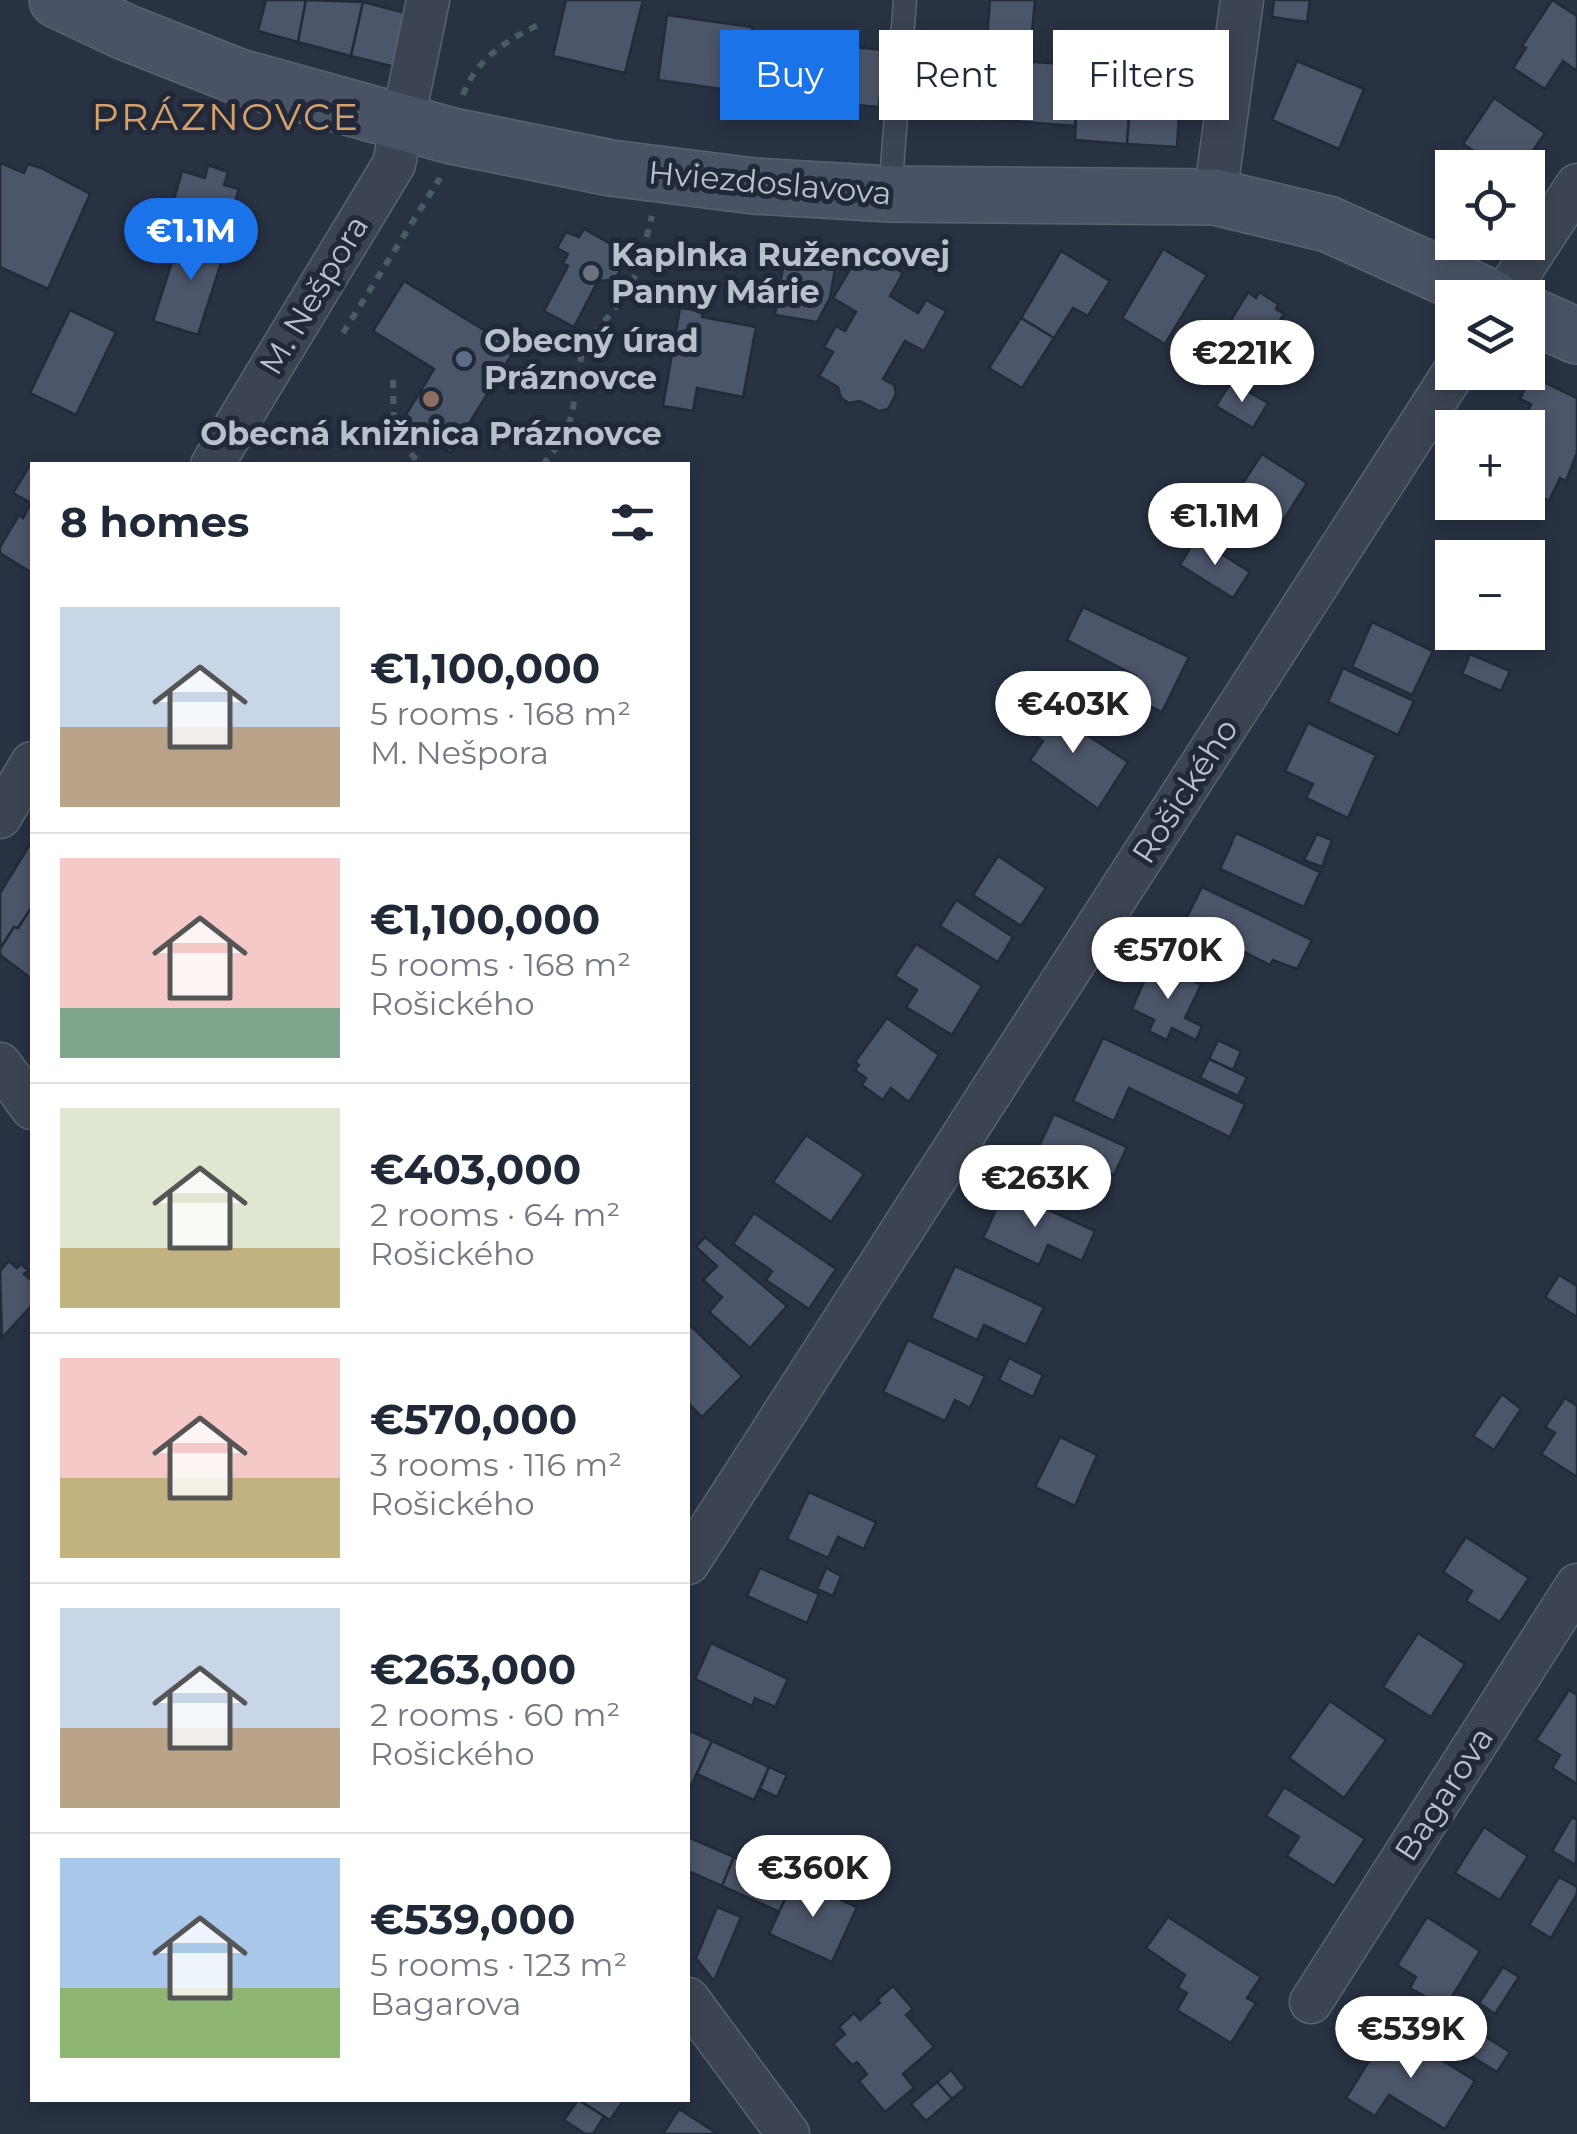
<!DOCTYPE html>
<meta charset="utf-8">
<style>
body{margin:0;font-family:Montserrat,sans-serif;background:#f2f2f3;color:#1f2937;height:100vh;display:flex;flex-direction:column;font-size:38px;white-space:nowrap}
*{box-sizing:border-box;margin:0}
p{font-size:32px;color:#747a83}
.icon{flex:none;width:55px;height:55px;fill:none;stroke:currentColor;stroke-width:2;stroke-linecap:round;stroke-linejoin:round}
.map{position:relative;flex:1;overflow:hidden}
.side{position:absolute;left:30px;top:462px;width:660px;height:1640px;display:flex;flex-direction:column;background:#fff;border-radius:0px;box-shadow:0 5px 15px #0003}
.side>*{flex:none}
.guide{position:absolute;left:720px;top:30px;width:705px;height:90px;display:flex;gap:20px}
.buttons{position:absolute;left:1435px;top:150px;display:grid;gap:20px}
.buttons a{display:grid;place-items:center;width:110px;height:110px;border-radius:0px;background:#fff;box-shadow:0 5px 15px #0003;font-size:50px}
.price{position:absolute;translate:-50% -85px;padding:0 22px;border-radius:35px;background:#fff;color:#222;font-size:32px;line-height:65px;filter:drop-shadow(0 2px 5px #0008)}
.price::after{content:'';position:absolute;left:50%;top:60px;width:30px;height:22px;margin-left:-15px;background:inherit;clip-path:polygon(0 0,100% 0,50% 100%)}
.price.active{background:#1a73e8;color:#fff}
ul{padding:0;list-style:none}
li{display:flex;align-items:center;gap:30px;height:250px;padding:0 30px}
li+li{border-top:2px solid #e0e1e3}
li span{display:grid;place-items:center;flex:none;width:280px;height:200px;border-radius:0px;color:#555}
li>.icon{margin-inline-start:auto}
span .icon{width:120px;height:120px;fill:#fffc;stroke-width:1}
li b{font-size:42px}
h2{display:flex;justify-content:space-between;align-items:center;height:120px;padding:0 30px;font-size:42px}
.tag{padding:0 35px;border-radius:0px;background:#fff;box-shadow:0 5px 15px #0003;font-size:35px;line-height:90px}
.tag.active{background:#1a73e8;color:#fff}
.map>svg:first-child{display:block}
.building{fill:#4c566a;stroke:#232b3a;stroke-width:2.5}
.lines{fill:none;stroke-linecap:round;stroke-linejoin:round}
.lane-casing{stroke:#5a6270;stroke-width:25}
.street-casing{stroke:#5a6270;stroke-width:45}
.secondary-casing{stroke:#5a6270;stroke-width:58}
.path{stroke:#485c61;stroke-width:6;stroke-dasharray:8 8;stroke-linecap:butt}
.lane{stroke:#3c4453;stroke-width:22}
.street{stroke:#3c4453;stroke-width:42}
.secondary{stroke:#4a5366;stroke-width:55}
.worship-dot{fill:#6b7280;stroke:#212938;stroke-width:4}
.service-dot{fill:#5c6f8a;stroke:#212938;stroke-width:4}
.education-dot{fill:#8d6e63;stroke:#212938;stroke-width:4}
.labels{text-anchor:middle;stroke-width:10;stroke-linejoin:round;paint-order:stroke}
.street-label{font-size:32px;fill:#b9c0cd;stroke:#212938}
.poi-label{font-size:32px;font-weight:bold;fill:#b9c0cd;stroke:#212938;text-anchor:start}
.quarter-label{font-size:38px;letter-spacing:2.5px;fill:#d6a06b;stroke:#212938}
</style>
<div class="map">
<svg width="1577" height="2134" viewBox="0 0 1577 2134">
<rect width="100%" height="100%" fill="#283243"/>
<!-- building -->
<g class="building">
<path d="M266,0H306L298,42L258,31Z"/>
<path d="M306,0L363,2L351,56L298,42Z"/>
<path d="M566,0H643L625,73L553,56Z"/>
<path d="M990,0H1035L1031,42L987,39Z"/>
<path d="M1274,0H1310L1307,22L1272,17Z"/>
<path d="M1552,0L1577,16V71L1563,61L1545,89L1513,68L1526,48L1522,46Z"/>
<path d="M363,2L410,14L395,67L351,56Z"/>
<path d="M667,15L752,27L743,92L658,80Z"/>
<path d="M987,39L1020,41L1014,121L982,120Z"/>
<path d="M811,43L884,50L879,107L806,101Z"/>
<path d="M1019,61L1079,65L1075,126L1014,121Z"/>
<path d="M1297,61L1364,89L1339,149L1272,120Z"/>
<path d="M1078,75L1132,78L1127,144L1075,140Z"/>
<path d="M1132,78L1181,82L1177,147L1127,144Z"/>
<path d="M1494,98L1545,133L1521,168H1474L1480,155L1463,144Z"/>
<path d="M0,163L24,173L28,164L41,168L90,194L48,289L0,267Z"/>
<path d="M208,165L228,172L224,185L239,189L222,241L167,224L182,171L205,178Z"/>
<path d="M584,229L616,247L623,265L615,280L598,281L574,327L544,311L568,266L563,263L568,254L557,248L566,232L579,237Z"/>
<path d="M187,230L228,241L198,335L153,321L172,262L175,263Z"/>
<path d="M862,249L903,273L890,296L918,313L926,300L946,311L924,351L905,341L883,379L894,385L896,394L888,409L879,411L860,401L849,403L841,398L838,387L819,376L833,352L824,347L836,326L845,331L856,312L833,298Z"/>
<path d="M1163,249L1207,275L1165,344L1122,318Z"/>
<path d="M1061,251L1110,281L1088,316L1073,308L1054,338L1021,318Z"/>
<path d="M785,255L836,263L830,298L817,322L775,315Z"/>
<path d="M404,281L515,349L451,453L401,423L434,369L373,331Z"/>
<path d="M1248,292L1256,298L1259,292L1278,304L1276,309L1284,314L1254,361L1246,356L1244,361L1224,349L1227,345L1219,340Z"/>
<path d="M680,308L703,311L702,317L756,327L743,397L697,388L693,411L663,406Z"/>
<path d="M70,310L116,332L76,415L30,393Z"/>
<path d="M1021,318L1054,338L1022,388L989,368Z"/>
<path d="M1531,376L1577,398V453L1566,481L1560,478L1549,501L1528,489V428H1519L1531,404L1520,399Z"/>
<path d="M1231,382L1268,403L1253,428L1216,406Z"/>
<path d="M1262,454L1307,483L1279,527L1233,498Z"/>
<path d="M30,465L32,466V573L0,553V547L19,515L23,518L31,503L13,493Z"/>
<path d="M1196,538L1250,572L1233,598L1180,565Z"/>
<path d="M1083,607L1189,657L1162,712L1127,695L1136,676L1067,640Z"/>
<path d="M1372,622L1433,651L1412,695L1352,667Z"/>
<path d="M1470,654L1510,671L1501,691L1462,674Z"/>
<path d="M1343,668L1414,701L1398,735L1328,702Z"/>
<path d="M1037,702L1128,762L1098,809L1030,760L1043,741L1021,726Z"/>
<path d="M1308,723L1376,755L1348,818L1306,798L1313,784L1285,771Z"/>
<path d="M1236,833L1320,872L1304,907L1220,869Z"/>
<path d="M1317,834L1332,840L1322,867L1304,860Z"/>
<path d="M32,841V909L18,928L14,927L0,949V893Z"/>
<path d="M998,856L1046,888L1021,926L973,895Z"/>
<path d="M1202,887L1312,940L1297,969L1273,960L1270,965L1220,939L1217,946L1181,929Z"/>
<path d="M956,900L1013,937L998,962L940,926Z"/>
<path d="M31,908L32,909V979L0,955V949L14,927L18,928Z"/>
<path d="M916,944L982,986L952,1035L906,1007L917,990L895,976Z"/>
<path d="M1153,961L1201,985L1185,1018L1202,1026L1196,1040L1172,1028L1167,1040L1149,1031L1154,1020L1132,1009Z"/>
<path d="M887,1018L939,1055L909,1102L891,1088L883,1100L862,1085L866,1078L855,1070L859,1065L855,1062Z"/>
<path d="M1103,1038L1245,1104L1230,1137L1129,1088L1114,1121L1073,1101Z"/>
<path d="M1218,1040L1241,1051L1233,1070L1209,1059Z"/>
<path d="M1209,1059L1247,1077L1238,1096L1200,1078Z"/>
<path d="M1054,1114L1127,1147L1114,1175L1094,1165L1086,1182L1034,1157Z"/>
<path d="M806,1135L864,1174L831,1222L773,1182Z"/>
<path d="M1005,1190L1095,1231L1082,1261L1048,1245L1039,1265L983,1238Z"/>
<path d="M754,1213L836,1269L809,1309L766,1280L772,1271L733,1244Z"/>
<path d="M705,1237L787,1306L750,1348L709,1312L722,1297L703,1280L717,1266L696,1247Z"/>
<path d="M9,1261L17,1268L21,1264L28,1270L24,1274L32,1281V1305L2,1338L0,1271Z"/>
<path d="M955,1266L1044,1307L1026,1345L984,1325L977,1340L931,1318Z"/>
<path d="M1559,1275L1577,1286V1317L1545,1297Z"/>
<path d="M688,1323L742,1376L702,1417L688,1403Z"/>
<path d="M908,1340L985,1376L970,1408L955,1400L945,1421L883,1392Z"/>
<path d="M1009,1358L1043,1375L1033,1397L999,1380Z"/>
<path d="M1502,1394L1521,1409L1494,1450L1473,1436Z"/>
<path d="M1565,1398L1577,1406V1477L1541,1454L1555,1433L1545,1427Z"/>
<path d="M1060,1437L1097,1455L1075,1506L1035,1487Z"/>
<path d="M809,1492L876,1522L864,1549L838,1537L828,1558L787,1539Z"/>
<path d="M1466,1537L1529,1578L1500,1622L1466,1601L1472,1591L1443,1572Z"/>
<path d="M760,1568L819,1594L807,1623L747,1596Z"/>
<path d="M826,1568L841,1576L833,1596L817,1589Z"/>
<path d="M1418,1633L1465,1664L1431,1717L1383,1687Z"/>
<path d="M711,1643L788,1679L775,1707L755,1698L752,1706L695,1679Z"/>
<path d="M1569,1690L1577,1695V1784L1552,1768L1560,1755L1536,1740Z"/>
<path d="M1330,1701L1386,1740L1344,1798L1289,1758Z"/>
<path d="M688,1730L712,1741L688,1792Z"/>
<path d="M712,1741L769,1767L754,1800L697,1774Z"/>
<path d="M769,1767L787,1775L777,1797L760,1789Z"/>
<path d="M1284,1787L1365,1839L1334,1886L1287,1856L1299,1837L1266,1816Z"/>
<path d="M1572,1817L1577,1820L1576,1865L1552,1851Z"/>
<path d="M1484,1827L1528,1856L1500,1900L1455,1873Z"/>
<path d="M688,1837L734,1857L722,1886L688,1871Z"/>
<path d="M734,1857L792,1883L780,1912L722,1886Z"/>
<path d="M1559,1877L1577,1887V1894L1551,1938L1529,1925Z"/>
<path d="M794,1879L857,1907L832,1962L769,1934Z"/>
<path d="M717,1907L741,1917L714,1981L696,1958Z"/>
<path d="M1168,1917L1261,1977L1247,1998L1256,2003L1231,2043L1177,2010L1187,1993L1178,1988L1185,1975L1146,1948Z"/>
<path d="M1427,1917L1480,1951L1445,2008L1410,1988L1416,1977L1397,1965Z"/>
<path d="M1503,1967L1519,1977L1495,2014L1479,2003Z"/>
<path d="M893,1986L913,2009L906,2015L934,2047L903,2074L914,2088L885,2112L859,2081L867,2074L857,2062L852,2065L833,2044L845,2034L839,2027L854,2013L860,2020L880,2003L877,2000Z"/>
<path d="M1390,2027L1475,2081L1445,2129L1389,2095L1375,2116L1346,2098Z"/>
<path d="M1481,2034L1510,2052L1497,2072L1468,2054Z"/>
<path d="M951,2070L965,2088L952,2099L937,2082Z"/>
<path d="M937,2082L952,2099L926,2121L911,2104Z"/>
<path d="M578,2100L604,2116L593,2134H585L564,2120Z"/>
<path d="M579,2100H624L610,2120Z"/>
<path d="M679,2109L718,2134H663Z"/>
</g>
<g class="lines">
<defs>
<path id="lane" d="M890,194L905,0"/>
<g id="street">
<path d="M1215,197L1242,0"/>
<path d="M1503,298L1577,185"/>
<path d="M212,465L394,164L428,0"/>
<path d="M0,817L32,763"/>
<path d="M0,1064L32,1108"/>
<path d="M688,1563L1454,372"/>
<path d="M688,1999L788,2134"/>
<path d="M1311,2002L1577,1585"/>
</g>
<g id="secondary">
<path d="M57,0L125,32L239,77L452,136L611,168L754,186L890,194L1215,197L1328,224L1492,298"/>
<path d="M1528,314L1577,336"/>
</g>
</defs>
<!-- lane casing -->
<use href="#lane" class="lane-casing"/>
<!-- street casing -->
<use href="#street" class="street-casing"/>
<!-- secondary casing -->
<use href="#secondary" class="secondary-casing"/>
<!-- path -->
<g class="path">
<path d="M463,95C477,57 508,40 542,23"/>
<path d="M343,333L440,178"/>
<path d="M393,380L394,435L421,465"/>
<path d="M543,465L564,437L572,414L582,351L627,292L639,267L652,216"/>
</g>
<!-- lane -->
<use href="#lane" class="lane"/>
<!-- street -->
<use href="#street" class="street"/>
<!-- secondary -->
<use href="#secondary" class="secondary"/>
</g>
<!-- markers -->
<circle class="worship-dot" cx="591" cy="273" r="10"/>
<circle class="service-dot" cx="464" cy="359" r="10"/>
<circle class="education-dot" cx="431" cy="399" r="10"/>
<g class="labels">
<!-- street labels -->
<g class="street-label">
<text transform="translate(770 183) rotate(5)" y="11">Hviezdoslavova</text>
<text transform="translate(314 295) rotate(-59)" y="11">M. Nešpora</text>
<text transform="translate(1185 791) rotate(-57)" y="11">Rošického</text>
<text transform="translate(1444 1794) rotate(-57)" y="11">Bagarova</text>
</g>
<!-- poi labels -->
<g class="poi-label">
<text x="611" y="266">Kaplnka Ružencovej<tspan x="611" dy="37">Panny Márie</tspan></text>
<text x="484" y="352">Obecný úrad<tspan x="484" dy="37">Práznovce</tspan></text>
<text x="431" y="445" text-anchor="middle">Obecná knižnica Práznovce</text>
</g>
<!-- quarter labels -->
<g class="quarter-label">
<text x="226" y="130">PRÁZNOVCE</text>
</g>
</g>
</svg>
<div class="buttons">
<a><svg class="icon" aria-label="locate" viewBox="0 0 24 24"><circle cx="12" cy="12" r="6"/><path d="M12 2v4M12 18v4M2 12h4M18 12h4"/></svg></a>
<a><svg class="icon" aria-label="layers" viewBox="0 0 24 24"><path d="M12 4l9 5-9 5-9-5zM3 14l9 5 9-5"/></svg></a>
<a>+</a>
<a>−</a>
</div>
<b class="price active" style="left:191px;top:283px">€1.1M</b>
<b class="price" style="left:1242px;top:405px">€221K</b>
<b class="price" style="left:1215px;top:568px">€1.1M</b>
<b class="price" style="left:1073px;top:756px">€403K</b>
<b class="price" style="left:1168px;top:1002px">€570K</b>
<b class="price" style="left:1035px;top:1230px">€263K</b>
<b class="price" style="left:813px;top:1920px">€360K</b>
<b class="price" style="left:1411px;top:2081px">€539K</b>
<div class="guide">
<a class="tag active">Buy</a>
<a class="tag">Rent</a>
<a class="tag">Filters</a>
</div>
<section class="side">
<h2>8 homes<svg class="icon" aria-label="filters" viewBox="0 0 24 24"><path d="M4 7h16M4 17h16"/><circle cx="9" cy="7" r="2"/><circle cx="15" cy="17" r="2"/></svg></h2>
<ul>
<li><span style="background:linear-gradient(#c9d6e8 60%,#b9a48a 0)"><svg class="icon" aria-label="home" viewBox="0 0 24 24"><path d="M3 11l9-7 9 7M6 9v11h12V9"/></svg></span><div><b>€1,100,000</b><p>5 rooms · 168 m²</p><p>M. Nešpora</p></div></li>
<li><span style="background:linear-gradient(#f6c9c9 75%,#7fa58c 0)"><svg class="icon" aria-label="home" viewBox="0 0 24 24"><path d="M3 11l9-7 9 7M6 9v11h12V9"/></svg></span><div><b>€1,100,000</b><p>5 rooms · 168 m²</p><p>Rošického</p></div></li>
<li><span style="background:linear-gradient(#dfe7d0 70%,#c2b280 0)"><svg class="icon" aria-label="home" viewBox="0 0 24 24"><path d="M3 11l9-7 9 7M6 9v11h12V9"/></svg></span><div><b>€403,000</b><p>2 rooms · 64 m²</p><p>Rošického</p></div></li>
<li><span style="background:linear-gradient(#f6c9c9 60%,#c2b280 0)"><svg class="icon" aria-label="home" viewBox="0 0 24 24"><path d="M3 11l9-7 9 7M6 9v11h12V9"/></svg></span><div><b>€570,000</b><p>3 rooms · 116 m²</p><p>Rošického</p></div></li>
<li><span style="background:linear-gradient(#c9d6e8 60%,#b9a48a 0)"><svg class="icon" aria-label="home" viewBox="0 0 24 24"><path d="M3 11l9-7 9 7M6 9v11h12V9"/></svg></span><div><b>€263,000</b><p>2 rooms · 60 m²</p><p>Rošického</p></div></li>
<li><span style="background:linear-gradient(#a9c7e8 65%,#8fb573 0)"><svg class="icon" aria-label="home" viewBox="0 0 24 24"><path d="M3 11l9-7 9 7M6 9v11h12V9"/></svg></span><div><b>€539,000</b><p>5 rooms · 123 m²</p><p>Bagarova</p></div></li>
</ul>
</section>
</div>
